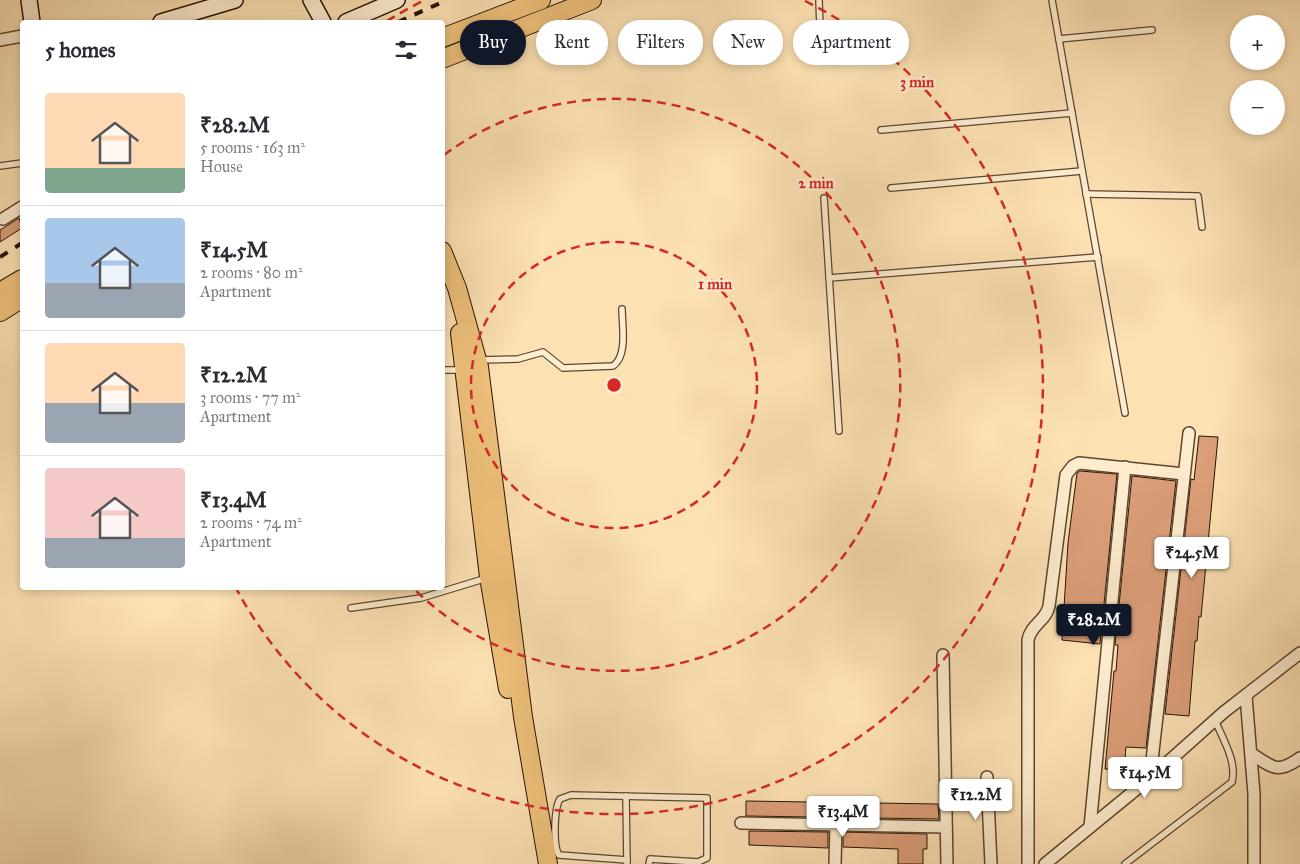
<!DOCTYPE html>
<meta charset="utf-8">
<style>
body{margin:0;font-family:"IM FELL Great Primer",serif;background:#f7f7f7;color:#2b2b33;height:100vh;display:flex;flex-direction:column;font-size:19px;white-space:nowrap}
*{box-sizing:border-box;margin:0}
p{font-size:16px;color:#7c7c81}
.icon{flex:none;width:28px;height:28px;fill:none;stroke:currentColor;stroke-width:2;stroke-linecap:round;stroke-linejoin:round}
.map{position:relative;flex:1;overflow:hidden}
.drawer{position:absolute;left:20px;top:20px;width:425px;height:570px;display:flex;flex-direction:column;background:#fff;border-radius:5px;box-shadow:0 2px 8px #0003}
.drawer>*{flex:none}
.hud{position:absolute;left:460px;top:20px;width:475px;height:45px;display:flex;gap:10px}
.controls{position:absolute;left:1230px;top:15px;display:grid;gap:10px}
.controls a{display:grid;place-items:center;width:55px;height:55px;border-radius:50%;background:#fff;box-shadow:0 2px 8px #0003;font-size:25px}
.price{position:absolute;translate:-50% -42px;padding:0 11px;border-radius:5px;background:#fff;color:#222;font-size:16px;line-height:32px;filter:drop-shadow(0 1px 2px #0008)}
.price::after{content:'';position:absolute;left:50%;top:30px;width:15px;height:11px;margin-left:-8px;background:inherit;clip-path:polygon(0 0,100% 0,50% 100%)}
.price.on{background:#111827;color:#fff}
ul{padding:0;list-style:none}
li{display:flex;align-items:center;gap:15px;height:125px;padding:0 25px}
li+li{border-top:1px solid #e1e1e2}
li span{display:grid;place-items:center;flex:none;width:140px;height:100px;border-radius:5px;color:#555}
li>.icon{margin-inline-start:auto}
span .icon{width:60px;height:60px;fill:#fffc;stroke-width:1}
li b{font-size:21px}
h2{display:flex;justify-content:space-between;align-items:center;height:60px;padding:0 25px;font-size:21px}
.pill{padding:0 18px;border-radius:22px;background:#fff;box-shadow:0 2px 8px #0003;font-size:18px;line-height:45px}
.pill.on{background:#111827;color:#fff}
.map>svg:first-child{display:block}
.building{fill:#db9e78;stroke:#261205}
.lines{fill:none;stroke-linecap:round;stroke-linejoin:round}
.lane-casing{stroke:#5c4630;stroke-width:8}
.street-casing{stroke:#5c4630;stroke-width:14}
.secondary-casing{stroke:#261205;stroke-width:18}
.primary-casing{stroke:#261205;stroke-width:20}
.highway-casing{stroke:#261205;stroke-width:22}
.lane{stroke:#fdecce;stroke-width:5.5}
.street{stroke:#fdecce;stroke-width:11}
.secondary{stroke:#fdecce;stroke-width:15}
.primary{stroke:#eec07a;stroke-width:18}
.highway{stroke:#eec07a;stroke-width:20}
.rail{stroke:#261205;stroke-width:4;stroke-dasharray:9 9;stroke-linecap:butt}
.ring{fill:none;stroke:#d62828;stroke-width:2.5;stroke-dasharray:9 6}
.centre{fill:#d62828;stroke:#fdecce;stroke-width:2.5}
.ring-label{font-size:15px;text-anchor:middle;font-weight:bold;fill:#d62828;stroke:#fdecce;stroke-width:4.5;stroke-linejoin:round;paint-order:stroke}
</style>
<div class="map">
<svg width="1300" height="864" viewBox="0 0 1300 864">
<rect width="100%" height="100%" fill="#fce1b3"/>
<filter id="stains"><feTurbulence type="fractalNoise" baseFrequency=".004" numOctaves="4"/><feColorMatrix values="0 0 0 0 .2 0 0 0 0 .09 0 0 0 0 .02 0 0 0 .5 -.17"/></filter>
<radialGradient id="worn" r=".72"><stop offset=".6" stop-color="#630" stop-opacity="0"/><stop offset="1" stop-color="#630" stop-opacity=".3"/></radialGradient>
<!-- building -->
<g class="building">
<path d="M19,218L22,228L0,242V230Z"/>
<path d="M1199,436L1218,437L1201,617L1199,616L1197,641H1195L1189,716L1165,714L1191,479L1194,480Z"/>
<path d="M1080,471L1117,474L1100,644L1062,640L1068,543L1077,473Z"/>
<path d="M1132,476L1176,481L1146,748L1126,747L1124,770L1105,769L1114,671H1116L1118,645H1115Z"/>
<path d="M746,801L938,804L939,819L746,816Z"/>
<path d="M749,831L828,832V848L749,845Z"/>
<path d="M843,832L927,834V849H923V864H898V849L843,847Z"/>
</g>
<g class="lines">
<defs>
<g id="lane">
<path d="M819,0L821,55"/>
<path d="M1052,0L1125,413"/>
<path d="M1059,39L1152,30"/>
<path d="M881,130L1072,113"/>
<path d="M0,166L22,163"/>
<path d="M891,188L1082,171"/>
<path d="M1086,194L1198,196L1202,227"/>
<path d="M824,198L839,431"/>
<path d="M829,278L1098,257"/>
<path d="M480,360L518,359L543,352L563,368L613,366C628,356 622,325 622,309"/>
<path d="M442,370H463"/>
<path d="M351,608L421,598L487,578"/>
<path d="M626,796L627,864"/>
<path d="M627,860L559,855C553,847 554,808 560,799L571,795L707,798V858L698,862L650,859L649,864"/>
<path d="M1125,864L1232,782C1237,761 1223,740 1215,720"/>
</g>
<g id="street">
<path d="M0,40L22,36"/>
<path d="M3,219L22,207"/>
<path d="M943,655L947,864"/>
<path d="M1246,696L1254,794V864"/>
<path d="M1252,754C1273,768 1278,774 1300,758"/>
<path d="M987,777L991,864"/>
<path d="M1150,778L1189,433"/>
<path d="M741,823L946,827"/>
<path d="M1090,827L1125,467"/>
<path d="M835,864L836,825"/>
<path d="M1028,864V640C1031,624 1046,621 1049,606L1066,475L1073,466L1079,463L1184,474"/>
<path d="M1045,864L1150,778L1224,712L1300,653"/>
</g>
<g id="secondary">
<path d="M29,0L32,22"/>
<path d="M311,0L323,22"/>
<path d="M161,22L235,0"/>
<path d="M346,22L397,0"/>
</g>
<g id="primary">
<path d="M442,38L541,0"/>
<path d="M442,59L592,0"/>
<path d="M442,251L457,288L479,367L523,717L548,864"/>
<path d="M460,333L489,577L508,689"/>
</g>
<g id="highway">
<path d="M0,293L22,280"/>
<path d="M0,311L22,297"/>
</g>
</defs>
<!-- lane casing -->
<use href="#lane" class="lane-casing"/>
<!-- street casing -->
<use href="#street" class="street-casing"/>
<!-- secondary casing -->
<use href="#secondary" class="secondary-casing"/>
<!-- primary casing -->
<use href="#primary" class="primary-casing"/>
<!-- highway casing -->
<use href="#highway" class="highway-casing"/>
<!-- lane -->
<use href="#lane" class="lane"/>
<!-- street -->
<use href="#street" class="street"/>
<!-- secondary -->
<use href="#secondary" class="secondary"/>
<!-- primary -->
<use href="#primary" class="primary"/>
<!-- highway -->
<use href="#highway" class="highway"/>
<!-- rail -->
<g class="rail">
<path d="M398,22L447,0"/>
<path d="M0,257L22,243"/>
</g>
</g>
<!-- distance rings -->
<g class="ring">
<circle cx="614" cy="385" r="143"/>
<path d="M444 155A286 286 0 1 1 414 589"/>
<path d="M387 21A429 429 0 0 1 423 1M805 1A429 429 0 1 1 237 590"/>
</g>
<circle cx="614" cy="385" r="8" class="centre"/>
<g class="ring-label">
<text x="917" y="87">3 min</text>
<text x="816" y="188">2 min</text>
<text x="715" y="289">1 min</text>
</g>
<rect width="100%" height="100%" filter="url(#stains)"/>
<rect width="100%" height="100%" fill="url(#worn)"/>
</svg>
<div class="controls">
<a>+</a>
<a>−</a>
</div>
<b class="price" style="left:1192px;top:579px">₹24.5M</b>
<b class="price on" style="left:1094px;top:646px">₹28.2M</b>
<b class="price" style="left:1145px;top:799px">₹14.5M</b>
<b class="price" style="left:976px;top:821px">₹12.2M</b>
<b class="price" style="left:843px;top:838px">₹13.4M</b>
<div class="hud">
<a class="pill on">Buy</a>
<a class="pill">Rent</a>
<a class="pill">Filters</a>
<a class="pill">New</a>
<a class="pill">Apartment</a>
</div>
<section class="drawer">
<h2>5 homes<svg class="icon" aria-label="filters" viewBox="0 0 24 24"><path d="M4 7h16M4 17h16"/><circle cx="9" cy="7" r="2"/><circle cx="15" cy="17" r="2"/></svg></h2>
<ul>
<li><span style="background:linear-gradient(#ffd9b3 75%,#7fa58c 0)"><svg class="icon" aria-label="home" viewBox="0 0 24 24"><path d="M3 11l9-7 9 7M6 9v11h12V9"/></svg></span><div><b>₹28.2M</b><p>5 rooms · 163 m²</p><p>House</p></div></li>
<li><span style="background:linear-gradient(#a9c7e8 65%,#9aa5b1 0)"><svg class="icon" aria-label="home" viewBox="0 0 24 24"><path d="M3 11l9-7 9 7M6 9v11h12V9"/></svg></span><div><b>₹14.5M</b><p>2 rooms · 80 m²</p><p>Apartment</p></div></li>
<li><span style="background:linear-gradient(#ffd9b3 60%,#9aa5b1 0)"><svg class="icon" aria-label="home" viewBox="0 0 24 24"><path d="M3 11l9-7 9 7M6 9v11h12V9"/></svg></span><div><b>₹12.2M</b><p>3 rooms · 77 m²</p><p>Apartment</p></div></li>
<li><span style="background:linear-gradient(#f6c9c9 70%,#9aa5b1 0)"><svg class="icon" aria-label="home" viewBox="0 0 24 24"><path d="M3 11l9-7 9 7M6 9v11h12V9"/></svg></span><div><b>₹13.4M</b><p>2 rooms · 74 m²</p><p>Apartment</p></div></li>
</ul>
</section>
</div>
